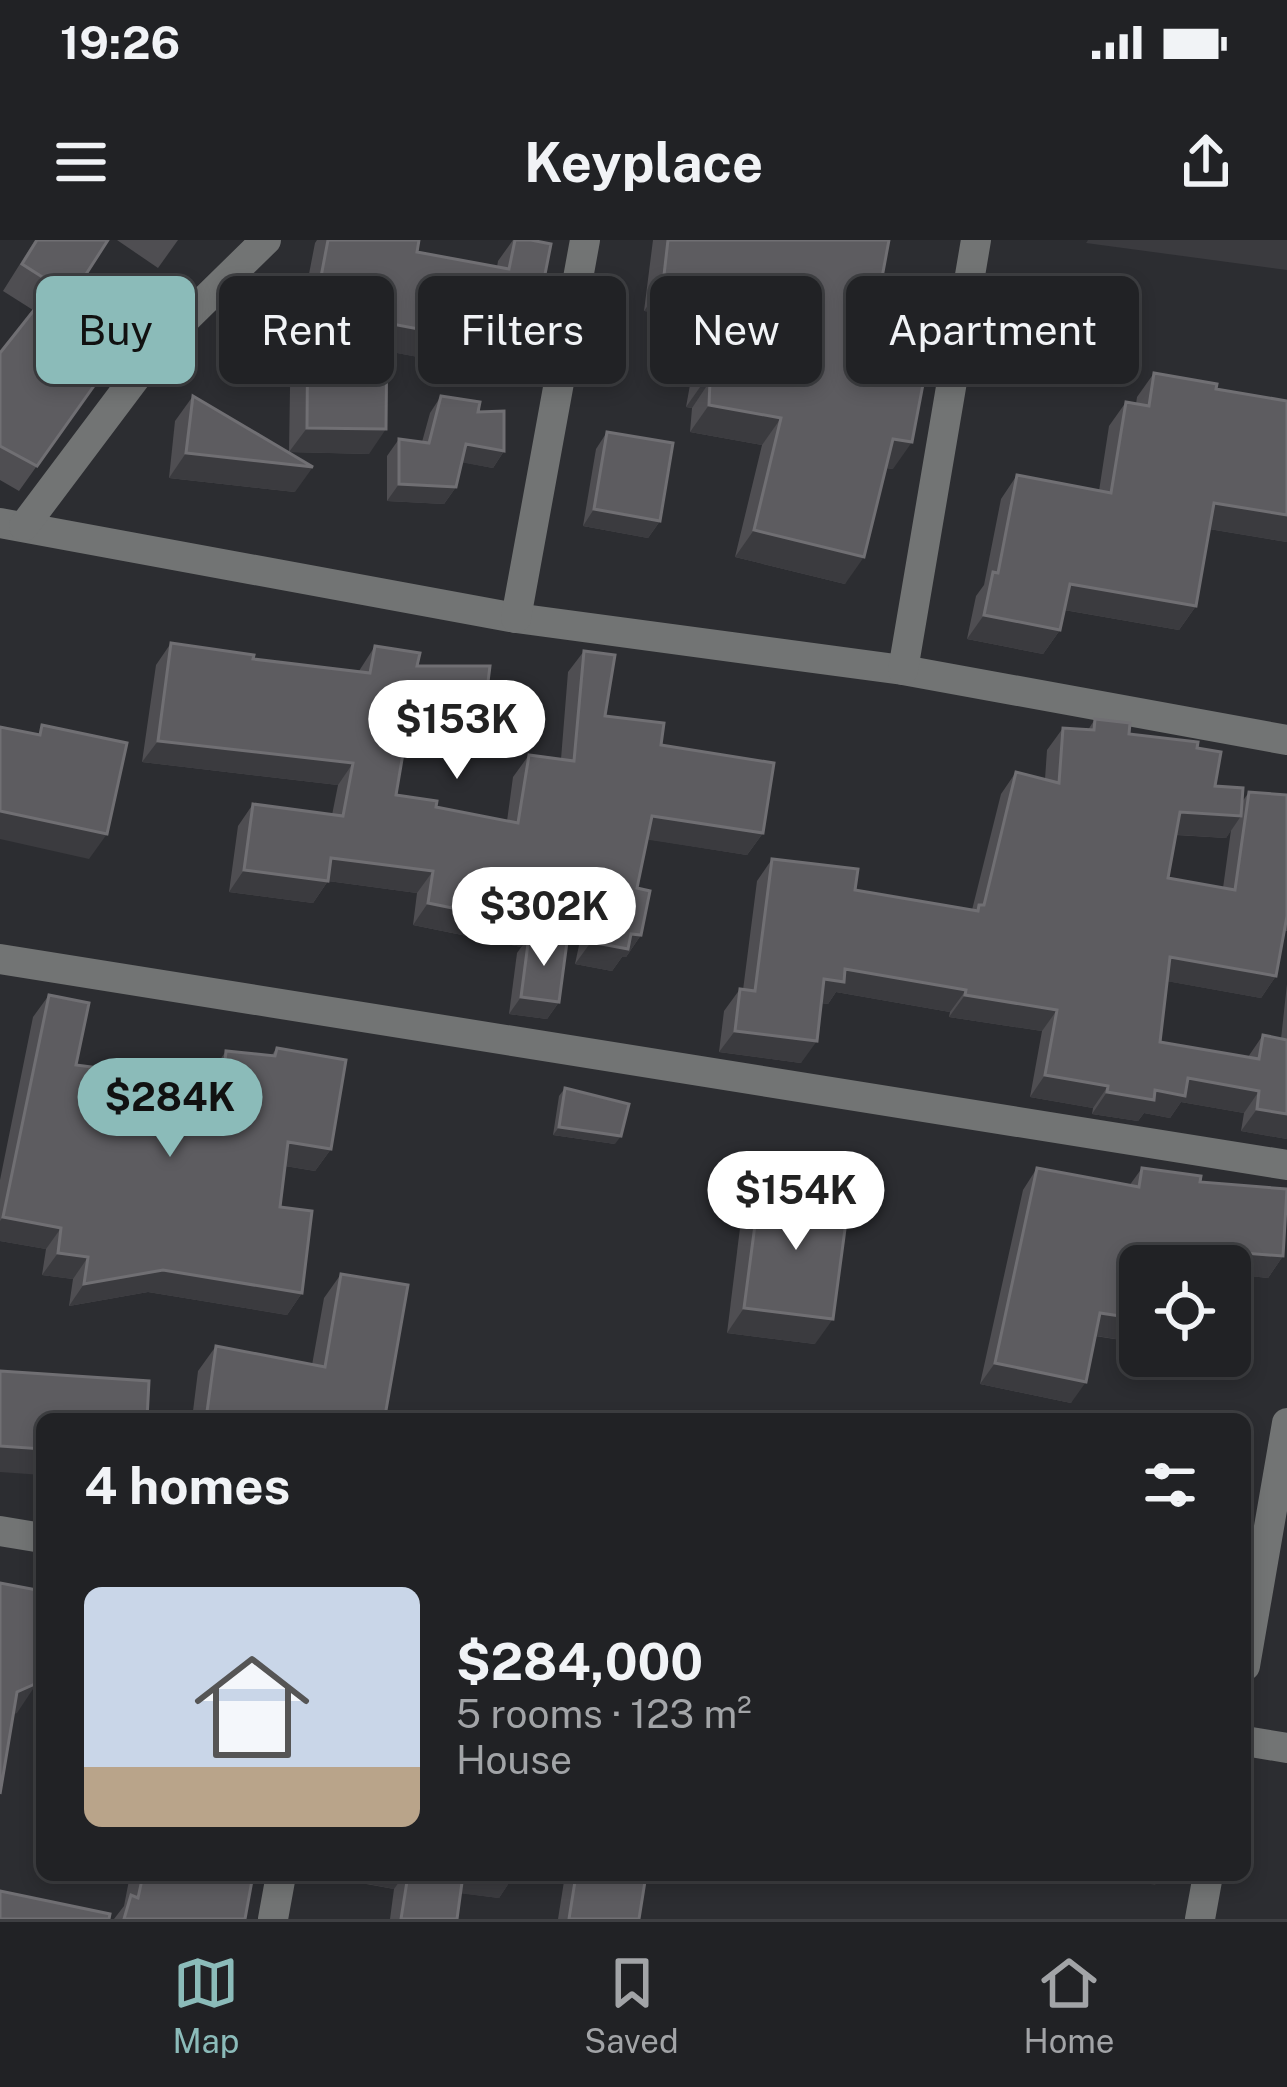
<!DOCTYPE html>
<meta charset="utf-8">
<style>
body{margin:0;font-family:"Public Sans",sans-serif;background:#2d2f32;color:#f1f3f6;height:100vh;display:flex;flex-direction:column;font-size:45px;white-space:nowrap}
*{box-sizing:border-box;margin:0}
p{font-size:39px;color:#a2a4a7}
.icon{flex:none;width:66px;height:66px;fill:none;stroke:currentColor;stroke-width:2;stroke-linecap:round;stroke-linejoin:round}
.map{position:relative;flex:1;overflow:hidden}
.side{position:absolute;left:36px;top:1173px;width:1215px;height:468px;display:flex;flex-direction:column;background:#212225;border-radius:18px;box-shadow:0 6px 18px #0003,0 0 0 3px #3e3f42}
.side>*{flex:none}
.guide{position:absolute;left:36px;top:36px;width:1215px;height:108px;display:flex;gap:24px}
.buttons{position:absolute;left:1119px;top:1005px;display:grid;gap:24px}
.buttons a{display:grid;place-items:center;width:132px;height:132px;border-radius:18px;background:#212225;box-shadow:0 6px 18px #0003,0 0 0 3px #3e3f42;font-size:60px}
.price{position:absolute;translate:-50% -102px;padding:0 27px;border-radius:42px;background:#fff;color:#222;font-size:39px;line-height:78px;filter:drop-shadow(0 3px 6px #0008)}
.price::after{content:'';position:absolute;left:50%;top:72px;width:36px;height:27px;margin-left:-18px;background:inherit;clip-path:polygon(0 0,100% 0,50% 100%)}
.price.on{background:#8bbbb9;color:#111}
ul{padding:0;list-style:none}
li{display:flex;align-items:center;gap:36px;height:300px;padding:0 48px}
li span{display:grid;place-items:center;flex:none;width:336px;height:240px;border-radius:18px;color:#555}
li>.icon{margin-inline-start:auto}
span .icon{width:144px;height:144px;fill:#fffc;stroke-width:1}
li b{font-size:51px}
h2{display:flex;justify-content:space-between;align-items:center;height:144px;padding:0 48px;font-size:51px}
.pill{padding:0 42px;border-radius:18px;background:#212225;box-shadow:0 6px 18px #0003,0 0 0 3px #3e3f42;font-size:42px;line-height:108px}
.pill.on{background:#8bbbb9;color:#111}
.status{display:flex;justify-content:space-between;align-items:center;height:84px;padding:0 60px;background:#212225;direction:ltr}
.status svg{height:33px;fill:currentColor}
header{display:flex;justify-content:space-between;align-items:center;height:156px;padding:0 48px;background:#212225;font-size:54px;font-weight:700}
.tabs{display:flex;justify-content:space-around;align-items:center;height:168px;border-top:3px solid #3e3f42;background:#212225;font-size:33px;color:#a2a4a7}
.tabs a{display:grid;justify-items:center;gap:6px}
.tabs .on{color:#8bbbb9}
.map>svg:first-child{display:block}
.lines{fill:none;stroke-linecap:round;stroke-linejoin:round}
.minor{stroke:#727474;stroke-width:30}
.wall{fill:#4f4e52;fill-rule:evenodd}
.shaded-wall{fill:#3b3b3f}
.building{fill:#5d5c60;stroke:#706f73;stroke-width:3}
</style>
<div class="status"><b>19:26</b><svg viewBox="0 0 49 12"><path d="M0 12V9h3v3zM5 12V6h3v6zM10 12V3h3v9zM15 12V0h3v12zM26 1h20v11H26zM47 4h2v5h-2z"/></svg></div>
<header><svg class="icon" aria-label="menu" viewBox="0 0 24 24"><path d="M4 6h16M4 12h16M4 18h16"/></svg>Keyplace<svg class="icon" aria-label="share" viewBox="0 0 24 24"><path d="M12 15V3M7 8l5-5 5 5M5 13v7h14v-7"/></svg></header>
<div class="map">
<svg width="1287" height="1679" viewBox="0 0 1287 1679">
<rect width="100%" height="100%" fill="#2c2d31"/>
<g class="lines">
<!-- minor -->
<g class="minor">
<path d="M0,283L516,378L903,430L1287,500"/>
<path d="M24,286L163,101L266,0"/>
<path d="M516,378L585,0"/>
<path d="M903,430L976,0"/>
<path d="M0,719L1287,925"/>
<path d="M0,1291L42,1298"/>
<path d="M1245,1426L1287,1183"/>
<path d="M1245,1501L1287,1508"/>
<path d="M273,1679L281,1635"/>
<path d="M1200,1679L1208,1635"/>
</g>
</g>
<!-- wall -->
<g class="wall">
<path d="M35,0H108L58,77L118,112L19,251L0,240V113L33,70L3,51Z"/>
<path d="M117,0H178L158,28Z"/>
<path d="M317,0H419L417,12L497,27L498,21L513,0H531L530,110L513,135L387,111L369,214L289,212L291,86L302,70L315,3Z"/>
<path d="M653,0H889L869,107L893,229L886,228L845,344L735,317L762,205L690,192L692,168L686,167L702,78L644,71Z"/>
<path d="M1154,133L1216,149L1287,302L1209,289L1196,366L1179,390L1064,370L1060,390L1043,414L967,399L976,356L984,345L1001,259L1017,235L1099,251L1109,186L1126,162L1136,164L1137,157Z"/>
<path d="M193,156L295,252L169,238L175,181Z"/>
<path d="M441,156L478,172L504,211L493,228L462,222L456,247L444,264L387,261V216L399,199L422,202L430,173Z"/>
<path d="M607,192L660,281L648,298L583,286L596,209Z"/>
<path d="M171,403L253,419L359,431L375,406L417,426L469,496L407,489L396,555L436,567L507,581L513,537L529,515L561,519L568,432L584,411L605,476L661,505L763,593L747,615L647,599L637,648L641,695L626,717H622L612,731L575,724L587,668L541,660L536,685L521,707L413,685L417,653L328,641L313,663L229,652L238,586L253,564L332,575L338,545L142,522L156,425Z"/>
<path d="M1095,479L1129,494L1197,508L1215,546L1242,562L1249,552L1287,555V691H1284L1276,736L1261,758L1167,741L1160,802L1248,817L1263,795L1281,799L1287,744V899L1241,891L1244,873L1181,862L1170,878L1144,873L1138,881L1092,874L1093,868L1030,857L1042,791L949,777L950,772L836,752L828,764L821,763L801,823L719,812L724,771L740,749L743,750L757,641L772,619L855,650L972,670L1001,554L1016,532L1045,539L1047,510L1063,488L1088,490ZM1231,590L1223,648L1168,638L1176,595L1226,598Z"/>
<path d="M529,696L559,762L547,779L509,774L517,713Z"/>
<path d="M49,755L76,825L210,842L211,833L226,811L271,816L277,808L331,909L315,931L285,926L280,967L302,1053L287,1075L148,1052L69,1066L73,1039L42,1035L46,1009L0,1001V940L33,777Z"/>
<path d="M565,848L615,904L553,895L559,856Z"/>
<path d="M1037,928L1129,946L1142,928L1200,942L1283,1016L1268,1038L1241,1035L1235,1071L1230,1078V1026H1140V1103L1095,1096L1071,1163L980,1144L1023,950Z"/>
<path d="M760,947L815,1104L727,1093L742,972Z"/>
<path d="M341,1034L385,1176L408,1179H192L198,1131L216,1106L312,1125L324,1058Z"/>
<path d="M130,1635H253L245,1679H114L124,1666Z"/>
<path d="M514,1635L499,1658L461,1653L457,1679H390L394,1649L322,1636Z"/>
<path d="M565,1635H646L639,1679H558Z"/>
</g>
<!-- shaded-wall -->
<g class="shaded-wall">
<path d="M1088,0H1287V30L1086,3Z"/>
<path d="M663,44L721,51L702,78L644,71Z"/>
<path d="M387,83L530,110L513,135L370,108Z"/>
<path d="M705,140L710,141L692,168L686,167Z"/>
<path d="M709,165L781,178L762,205L690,192Z"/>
<path d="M307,188L386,189L369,214L289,212Z"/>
<path d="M893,199L912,202L893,229L874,226Z"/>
<path d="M466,204L504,211L493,228L454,221Z"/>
<path d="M186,213L313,227L295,252L169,238Z"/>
<path d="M399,244L456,247L444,264L387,261Z"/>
<path d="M1214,263L1287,275V302L1197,287Z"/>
<path d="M594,269L660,281L648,298L583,286Z"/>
<path d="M754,290L864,317L845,344L735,317Z"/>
<path d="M1070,344L1196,366L1179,390L1053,368Z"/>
<path d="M984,375L1060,390L1043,414L967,399Z"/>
<path d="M411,466L484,474L469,496L396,488Z"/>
<path d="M158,501L353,523L338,545L142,522Z"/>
<path d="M0,571L107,594L89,619L0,599Z"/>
<path d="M1180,572L1241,576L1226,598L1165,594Z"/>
<path d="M652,576L763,593L747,615L637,598Z"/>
<path d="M331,618L433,631L417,653L328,641L313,663L229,652L244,630Z"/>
<path d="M546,636L602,646L587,668L531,658Z"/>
<path d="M428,663L536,685L521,707L413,685Z"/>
<path d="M631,694L641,695L626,717H622L612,731L575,724L591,702Z"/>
<path d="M1170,717L1276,736L1261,758L1155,739Z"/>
<path d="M845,729L966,750L950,772L836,752L828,764L809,761L824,739Z"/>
<path d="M965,755L1057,770L1042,791L949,777Z"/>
<path d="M521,757L559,762L547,779L509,774Z"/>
<path d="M735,791L817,801L801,823L719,812Z"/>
<path d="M1045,835L1108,846L1093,868L1030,857Z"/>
<path d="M1188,838L1259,851L1244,873L1181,862L1170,878L1144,873L1138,881L1092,874L1107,852L1155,850Z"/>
<path d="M1257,869L1287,874V899L1241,891Z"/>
<path d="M559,887L621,896L615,904L553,895Z"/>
<path d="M288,902L331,909L315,931L273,924Z"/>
<path d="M3,977L61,988L46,1009L0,1001V981Z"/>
<path d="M58,1013L88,1017L73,1039L42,1035Z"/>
<path d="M1244,1013L1283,1016L1268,1038L1230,1034Z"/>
<path d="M163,1030L302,1053L287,1075L148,1052L69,1066L84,1044Z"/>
<path d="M744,1068L833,1079L815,1104L727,1093Z"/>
<path d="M1100,1073L1140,1079V1103L1085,1094Z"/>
<path d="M995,1123L1086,1142L1071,1163L980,1144Z"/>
<path d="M0,1206L42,1209V1235L0,1232Z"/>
<path d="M37,1443L17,1473L0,1480L17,1452Z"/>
<path d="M322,1635H404L394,1649Z"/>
<path d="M461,1635H496L513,1637L499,1658L449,1652Z"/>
<path d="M1112,1635H1162L1155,1645Z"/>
</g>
<!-- building -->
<g class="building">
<path d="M37,0H108L72,56L22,24Z"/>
<path d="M328,0H419L417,12L509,29L515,0H531L551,4L530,110L387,83L386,189L307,188L308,62L316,63Z"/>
<path d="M668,0H889L869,107L928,118L912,202L893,199L864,317L754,290L781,178L709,165L710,141L705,140L721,51L663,44Z"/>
<path d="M38,65L118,112L37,226L0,206V113Z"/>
<path d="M1154,133L1217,144L1216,149L1287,161V275L1214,263L1196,366L1070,344L1060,390L984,375L993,332L998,333L1017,235L1111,253L1126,162L1149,166Z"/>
<path d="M193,156L313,227L186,213Z"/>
<path d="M441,156L480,162L478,172L504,171V211L466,204L456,247L399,244V199L429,203Z"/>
<path d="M607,192L673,203L660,281L594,269Z"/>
<path d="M171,403L254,415L253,419L370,433L375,406L420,413L417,426H490L484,474L411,466L396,555L437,561L436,567L518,583L529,515L574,521L584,411L615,415L605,476L664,483L661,505L774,523L763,593L652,576L637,648L650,651L641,695L631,694L628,709L591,702L602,646L546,636L536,685L428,663L433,631L331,618L328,641L244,630L253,564L343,576L353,523L158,501Z"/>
<path d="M1095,479L1130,483L1129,494L1198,502L1197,508L1221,512L1215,546L1243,548L1241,576L1180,572L1168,638L1235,650L1249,552L1287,555V676L1276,736L1170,717L1160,802L1259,819L1263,795L1287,800V874L1257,869L1259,851L1188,838L1185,856L1155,850L1154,860L1107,852L1108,846L1045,835L1057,770L965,755L966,750L845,729L844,742L824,739L817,801L735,791L740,749L755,751L772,619L858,629L855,650L978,671L979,665H984L1016,532L1059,543L1063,488L1094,490Z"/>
<path d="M42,485L127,503L107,594L0,571V487L40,495Z"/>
<path d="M529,696L567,702L559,762L521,757Z"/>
<path d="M49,755L89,763L76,825L223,844L226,811L275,816L277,808L346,820L331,909L288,902L280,967L312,971L302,1053L163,1030L84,1044L88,1017L58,1013L61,988L3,977Z"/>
<path d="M565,848L629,864L621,896L559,887Z"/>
<path d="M1037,928L1139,947L1142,928L1201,936L1200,942L1287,949L1283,1016L1244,1013L1235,1071H1230V1026H1140V1079L1100,1073L1086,1142L995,1123Z"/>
<path d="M760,947L849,959L833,1079L744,1068Z"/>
<path d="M341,1034L408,1045L385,1176L408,1179H206L216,1106L325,1127Z"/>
<path d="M0,1131L149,1141L147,1179H42V1209L0,1206Z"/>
<path d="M0,1343L42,1351V1416L37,1443L17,1452L0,1554Z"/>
<path d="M143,1635H253L245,1679H124L131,1655L138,1658Z"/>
<path d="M408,1635H463L457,1679H401Z"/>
<path d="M576,1635H646L639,1679H569Z"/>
<path d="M0,1651L110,1674L109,1679H0Z"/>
</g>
</svg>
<div class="buttons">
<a><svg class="icon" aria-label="locate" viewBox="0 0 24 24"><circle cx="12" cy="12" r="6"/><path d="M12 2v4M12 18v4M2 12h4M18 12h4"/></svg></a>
</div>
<b class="price" style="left:457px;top:542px">$153K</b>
<b class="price" style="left:544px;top:729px">$302K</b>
<b class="price on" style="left:170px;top:920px">$284K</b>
<b class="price" style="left:796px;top:1013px">$154K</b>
<div class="guide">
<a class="pill on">Buy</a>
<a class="pill">Rent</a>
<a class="pill">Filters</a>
<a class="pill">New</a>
<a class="pill">Apartment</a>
</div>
<section class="side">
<h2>4 homes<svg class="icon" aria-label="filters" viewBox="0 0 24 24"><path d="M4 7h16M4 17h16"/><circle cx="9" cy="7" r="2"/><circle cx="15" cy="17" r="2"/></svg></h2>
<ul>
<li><span style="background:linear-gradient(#c9d6e8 75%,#b9a48a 0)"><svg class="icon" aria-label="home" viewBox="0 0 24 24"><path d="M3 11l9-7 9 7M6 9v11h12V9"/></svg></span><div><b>$284,000</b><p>5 rooms · 123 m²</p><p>House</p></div></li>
</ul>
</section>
</div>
<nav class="tabs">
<a class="on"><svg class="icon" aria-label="map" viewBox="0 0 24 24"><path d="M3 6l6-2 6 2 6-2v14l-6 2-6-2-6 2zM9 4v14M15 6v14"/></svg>Map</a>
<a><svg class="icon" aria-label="saved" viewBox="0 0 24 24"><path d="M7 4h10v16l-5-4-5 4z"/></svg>Saved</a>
<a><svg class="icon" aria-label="home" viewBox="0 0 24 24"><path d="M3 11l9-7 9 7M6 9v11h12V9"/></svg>Home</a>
</nav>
